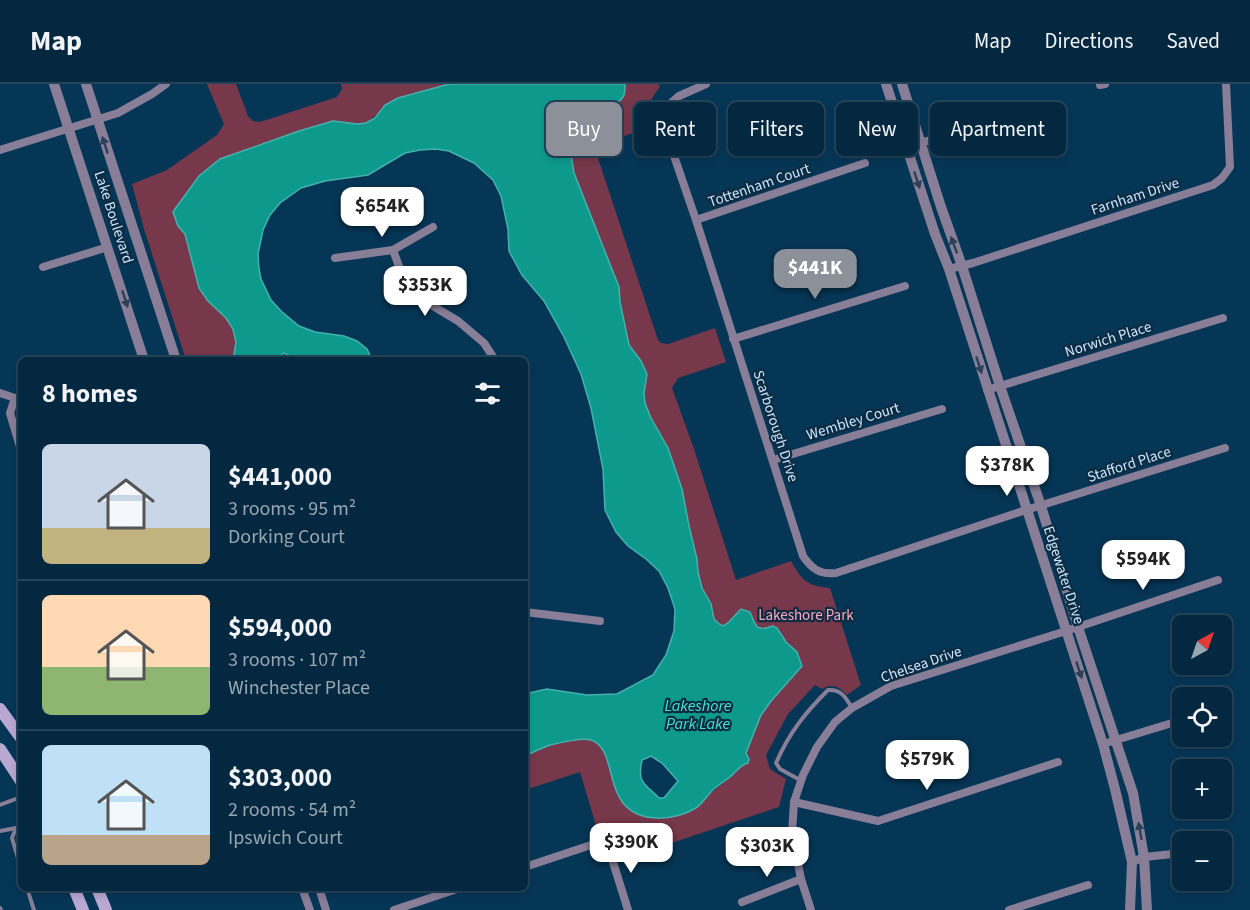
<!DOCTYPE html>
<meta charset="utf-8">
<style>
body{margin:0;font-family:"Source Sans 3",sans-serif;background:#0d3047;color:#f1f3f6;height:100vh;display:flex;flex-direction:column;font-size:22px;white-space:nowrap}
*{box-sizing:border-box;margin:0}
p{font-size:20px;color:#97a6b1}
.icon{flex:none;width:33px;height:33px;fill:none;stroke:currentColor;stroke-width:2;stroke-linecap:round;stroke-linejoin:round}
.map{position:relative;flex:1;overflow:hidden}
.drawer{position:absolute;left:18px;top:273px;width:510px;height:534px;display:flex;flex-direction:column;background:#042840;border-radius:9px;box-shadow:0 3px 9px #0003,0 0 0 2px #254459}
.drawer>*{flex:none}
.hud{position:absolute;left:546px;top:18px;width:570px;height:54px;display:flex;gap:12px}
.needle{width:39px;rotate:40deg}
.controls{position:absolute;left:1172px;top:531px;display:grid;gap:12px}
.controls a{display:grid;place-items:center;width:60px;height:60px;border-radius:9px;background:#042840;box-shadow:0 3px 9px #0003,0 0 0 2px #254459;font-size:30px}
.price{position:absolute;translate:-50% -51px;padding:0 14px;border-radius:12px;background:#fff;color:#222;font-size:20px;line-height:39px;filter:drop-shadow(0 2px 3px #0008)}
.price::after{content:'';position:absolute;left:50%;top:36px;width:18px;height:14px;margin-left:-9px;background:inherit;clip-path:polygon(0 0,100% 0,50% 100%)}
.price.current{background:#8c9099;color:#fff}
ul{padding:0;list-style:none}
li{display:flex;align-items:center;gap:18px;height:150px;padding:0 24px}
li+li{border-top:2px solid #254459}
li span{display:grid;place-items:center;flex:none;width:168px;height:120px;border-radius:9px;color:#555}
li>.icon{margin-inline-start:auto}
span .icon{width:72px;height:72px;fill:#fffc;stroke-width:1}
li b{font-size:26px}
h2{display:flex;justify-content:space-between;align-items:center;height:72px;padding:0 24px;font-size:26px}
.chip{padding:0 21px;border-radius:9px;background:#042840;box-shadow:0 3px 9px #0003,0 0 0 2px #254459;font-size:21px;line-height:54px}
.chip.current{background:#8c9099;color:#fff}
header{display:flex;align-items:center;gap:36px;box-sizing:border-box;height:84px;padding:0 30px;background:#042840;border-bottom:2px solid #254459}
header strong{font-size:28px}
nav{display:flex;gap:33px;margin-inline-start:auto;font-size:21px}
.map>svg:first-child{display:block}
.green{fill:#76384a}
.water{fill:#0d9a8c;stroke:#45b1ae;stroke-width:1.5;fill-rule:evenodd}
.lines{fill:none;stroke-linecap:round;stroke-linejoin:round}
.service{stroke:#897e98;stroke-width:4}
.minor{stroke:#897e98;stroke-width:8}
.tertiary{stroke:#897e98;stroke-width:10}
.secondary{stroke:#b9a8d2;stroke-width:12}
.oneway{fill:#2c4058}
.labels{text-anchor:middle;stroke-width:4.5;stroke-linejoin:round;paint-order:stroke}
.street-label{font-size:15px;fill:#c8e6fe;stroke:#0d2c42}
.park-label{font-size:15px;fill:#fcaabf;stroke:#0d2c42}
.water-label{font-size:16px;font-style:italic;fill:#45e4d1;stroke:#0d2c42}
</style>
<header>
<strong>Map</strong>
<nav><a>Map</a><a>Directions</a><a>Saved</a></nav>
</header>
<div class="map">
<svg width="1250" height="826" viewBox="0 0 1250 826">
<rect width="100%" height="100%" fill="#063656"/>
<!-- green -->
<g class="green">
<path d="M207,0H236L248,32L253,37L260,38L337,13L342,5L341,0H449L398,14L366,39L357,40L333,37L299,47L220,75L199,92L173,128L178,142L185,150L199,204L208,217L226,234L233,245L236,258L233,276H186L144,145L132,100L167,86L217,51L224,40Z"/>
<path d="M625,0H658L660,3C649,16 646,27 648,44L594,62L658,256L661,259L668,260L715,244L726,278L678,294L672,304L694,365L736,496L791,477C802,497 808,502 830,504L861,601L847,611C839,603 833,599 822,605L815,601L788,630L766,671L770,685L786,695L779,723L627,774C620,760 613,753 598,748L580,688L525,706V672L551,661L579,655H591L598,659L605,669L613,697L618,710L628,725L712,708L737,687L742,681L748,679L749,675L746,669L761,632L771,617L802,582L799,571L786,558L777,544L760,545L756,542L750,528L739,527L728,539L723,542L719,540L714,535L711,520L702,504L698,488L697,475L689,442L682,405L668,364L651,334L645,318L644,309L647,290L641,277L629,261L620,218L619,203L574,89L571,70L574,49V35L579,31L589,35L601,19L607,18L613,21L625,3Z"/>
</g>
<!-- water -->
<path class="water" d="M449,0H625C625,11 625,13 615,21C612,20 609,19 606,18C594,17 599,35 588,35C585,34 582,32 579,31L574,34V49L571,70L574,89L619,203L620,218L629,261L641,277L647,290L644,309L645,319L651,334L668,364L682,405L689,442L697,475L698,488L702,504L711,520L714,535L719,540L723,542L728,539L741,525L750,528C756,543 756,548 773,542L777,544L786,558L797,568L802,582L771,617L761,631L746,669L749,675L748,679C740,681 736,688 730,693C725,697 720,700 715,704C708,710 703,719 696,724C686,730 672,734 661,734C597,735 622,666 591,656C585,653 558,659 550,661C542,664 533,668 525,672V612L529,609L547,605L587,611L617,610L653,591L666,571L674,547L675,525L668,504L659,487L646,475L628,462L616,448L605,426L603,385L591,324L581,290L564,253L544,217L522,191L509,167L508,145L501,112L493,96L474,79L449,67L436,65L420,66L405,69L368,91L325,97L301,104L280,119L270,131L263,146L258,170L259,185L261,195L271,216L281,227L299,242L315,248L344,252L357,257L367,265L372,276H297L284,269L279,273L278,276H233L236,258L233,245L226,234L208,217L199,204L185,150L178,142L173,128L175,125L199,92L220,75L299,47L333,37L357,40L366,39L375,34L385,21L398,14ZM651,672L662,679L678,697L664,714H659C644,699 637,699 642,676Z"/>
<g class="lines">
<!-- service -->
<g class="service">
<path d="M800,696L780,685L776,679C789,649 805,629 828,606C841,605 845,613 851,622"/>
<path d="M0,721L21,713"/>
<path d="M21,742L16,744L12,754L21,784"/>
<path d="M0,747L16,744"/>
<path d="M27,804L34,826"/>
<path d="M0,824L1,826"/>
</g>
<!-- minor -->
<g class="minor">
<path d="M706,0L679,12L664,25L661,34L696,136L803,472C812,485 820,491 836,489L1026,426L1225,364"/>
<path d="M1100,1L1105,0"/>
<path d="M906,63L1028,28"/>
<path d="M0,66L118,29L152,10L166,0"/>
<path d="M696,136L865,79"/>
<path d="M393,166L404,196L428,219L458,237L484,259L495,276"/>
<path d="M335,174L393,166L433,143"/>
<path d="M43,183L108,163"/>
<path d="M949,185L973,179L1213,101L1222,94L1230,83L1226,0"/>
<path d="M733,255L905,202"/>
<path d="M987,306L1223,234"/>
<path d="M0,309L15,314H21"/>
<path d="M15,314L10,329L21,366"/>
<path d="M773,376L942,325"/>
<path d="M525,528L600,537"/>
<path d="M1221,624H1222"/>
<path d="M1103,660L1182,636"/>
<path d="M794,718L878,737L1058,678"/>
<path d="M1221,765H1222"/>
<path d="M1132,778L1144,773L1182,769"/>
<path d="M525,783L591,761L606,766L612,775L628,826"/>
<path d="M302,804L310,826"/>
<path d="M319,804L326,826"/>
<path d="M742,818L801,795"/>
<path d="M394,826L460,804"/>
<path d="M811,826L801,795L792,749L794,718L803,691L817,663L835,638L852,624L891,602L1066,547L1218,496"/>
<path d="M1009,826L1088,801"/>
</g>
<!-- tertiary -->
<g class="tertiary">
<path d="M54,0L144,276"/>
<path d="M86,0L176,276"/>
<path d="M886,0L935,150L949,185L1103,660L1115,705L1132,778L1130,826"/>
<path d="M902,0L941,123L962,182L1000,302L1041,422L1078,543L1133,709L1144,773L1147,826"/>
</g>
<!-- secondary -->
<g class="secondary">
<path d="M0,625L21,654"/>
<path d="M0,665L21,697"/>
<path d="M74,804L83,826"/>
<path d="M97,804L106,826"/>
</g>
</g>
<!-- one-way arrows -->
<defs><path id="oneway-solid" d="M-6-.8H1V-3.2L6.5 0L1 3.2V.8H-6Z" transform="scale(1.5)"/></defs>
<g class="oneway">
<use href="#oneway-solid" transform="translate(105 61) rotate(-108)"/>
<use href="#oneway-solid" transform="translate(917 96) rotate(72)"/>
<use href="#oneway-solid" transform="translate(954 161) rotate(-110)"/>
<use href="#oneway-solid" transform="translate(125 215) rotate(72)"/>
<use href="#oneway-solid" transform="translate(979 281) rotate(72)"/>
<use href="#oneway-solid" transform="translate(1079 586) rotate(72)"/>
<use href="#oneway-solid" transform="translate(1140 747) rotate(-100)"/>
</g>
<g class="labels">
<!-- street labels -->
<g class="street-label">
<text transform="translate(759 101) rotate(-19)" y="5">Tottenham Court</text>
<text transform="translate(1135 112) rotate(-18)" y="5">Farnham Drive</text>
<text transform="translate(114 133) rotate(72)" y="5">Lake Boulevard</text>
<text transform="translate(1108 255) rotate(-17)" y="5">Norwich Place</text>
<text transform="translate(853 337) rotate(-17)" y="5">Wembley Court</text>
<text transform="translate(776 342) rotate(72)" y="5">Scarborough Drive</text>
<text transform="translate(1129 380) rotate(-18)" y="5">Stafford Place</text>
<text transform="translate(1064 491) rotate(72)" y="5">Edgewater Drive</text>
<text transform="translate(921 580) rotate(-19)" y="5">Chelsea Drive</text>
</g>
<!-- park labels -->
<g class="park-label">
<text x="806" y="536">Lakeshore Park</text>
</g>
<!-- water labels -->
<g class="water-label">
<text x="698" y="627">Lakeshore<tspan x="698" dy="18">Park Lake</tspan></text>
</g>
</g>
</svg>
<div class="controls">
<a><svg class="needle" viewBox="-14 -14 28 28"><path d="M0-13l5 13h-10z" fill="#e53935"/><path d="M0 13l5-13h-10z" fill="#97a6b1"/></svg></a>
<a><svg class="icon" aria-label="locate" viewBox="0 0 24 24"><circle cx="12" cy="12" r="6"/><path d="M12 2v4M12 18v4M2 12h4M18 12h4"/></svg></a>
<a>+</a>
<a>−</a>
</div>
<b class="price" style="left:382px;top:154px">$654K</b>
<b class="price current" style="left:815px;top:216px">$441K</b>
<b class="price" style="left:425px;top:233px">$353K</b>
<b class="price" style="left:1007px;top:413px">$378K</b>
<b class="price" style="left:1143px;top:507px">$594K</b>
<b class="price" style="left:927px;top:707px">$579K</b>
<b class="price" style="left:631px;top:790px">$390K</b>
<b class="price" style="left:767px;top:794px">$303K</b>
<div class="hud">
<a class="chip current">Buy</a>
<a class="chip">Rent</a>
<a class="chip">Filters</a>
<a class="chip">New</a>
<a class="chip">Apartment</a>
</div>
<section class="drawer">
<h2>8 homes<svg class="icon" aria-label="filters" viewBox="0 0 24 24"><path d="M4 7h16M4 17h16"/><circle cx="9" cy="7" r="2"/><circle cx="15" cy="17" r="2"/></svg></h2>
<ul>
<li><span style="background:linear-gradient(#c9d6e8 70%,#c2b280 0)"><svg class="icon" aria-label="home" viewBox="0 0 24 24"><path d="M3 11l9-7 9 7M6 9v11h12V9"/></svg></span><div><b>$441,000</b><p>3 rooms · 95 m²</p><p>Dorking Court</p></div></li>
<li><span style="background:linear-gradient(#ffd9b3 60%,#8fb573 0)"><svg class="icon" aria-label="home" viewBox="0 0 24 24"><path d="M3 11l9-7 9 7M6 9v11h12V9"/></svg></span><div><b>$594,000</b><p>3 rooms · 107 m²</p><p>Winchester Place</p></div></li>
<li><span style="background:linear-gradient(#bfe0f5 75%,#b9a48a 0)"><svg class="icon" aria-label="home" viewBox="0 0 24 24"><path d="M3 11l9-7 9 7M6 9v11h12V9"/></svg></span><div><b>$303,000</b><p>2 rooms · 54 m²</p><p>Ipswich Court</p></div></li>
</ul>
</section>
</div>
